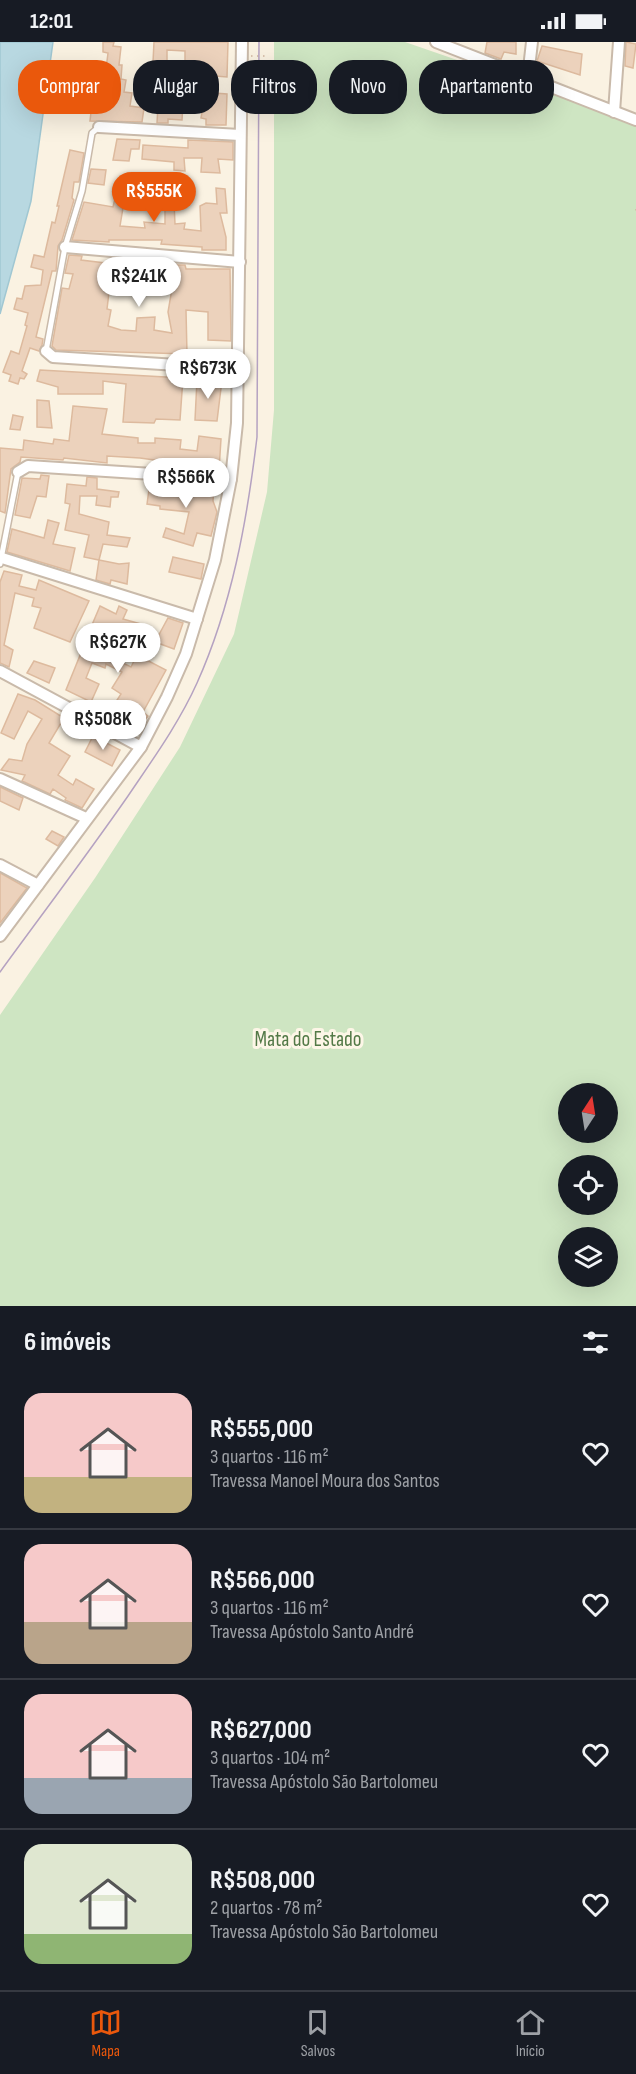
<!DOCTYPE html>
<html lang="pt">
<meta charset="utf-8">
<style>
body{margin:0;font-family:"Sofia Sans Condensed",sans-serif;background:#20242c;color:#f1f3f6;height:100vh;display:flex;flex-direction:column;font-size:22px;white-space:nowrap}
*{box-sizing:border-box;margin:0}
p{font-size:20px;color:#9ea1a6}
.icon{flex:none;width:33px;height:33px;fill:none;stroke:currentColor;stroke-width:2;stroke-linecap:round;stroke-linejoin:round}
.map{position:relative;height:1264px;overflow:hidden}
.sheet{display:flex;flex-direction:column;background:#171b24;flex:1}
.sheet>*{flex:none}
.banner{position:absolute;left:18px;top:18px;width:600px;height:54px;display:flex;gap:12px}
.needle{width:39px;rotate:12deg}
.buttons{position:absolute;left:558px;top:1041px;display:grid;gap:12px}
.buttons a{display:grid;place-items:center;width:60px;height:60px;border-radius:50%;background:#171b24;box-shadow:0 6px 24px #0002;font-size:30px}
.price{position:absolute;translate:-50% -51px;padding:0 14px;border-radius:21px;background:#fff;color:#222;font-size:20px;line-height:39px;filter:drop-shadow(0 2px 3px #0008)}
.price::after{content:'';position:absolute;left:50%;top:36px;width:18px;height:14px;margin-left:-9px;background:inherit;clip-path:polygon(0 0,100% 0,50% 100%)}
.price.current{background:#ea580c;color:#fff}
ul{padding:0;list-style:none}
li{display:flex;align-items:center;gap:18px;height:150px;padding:0 24px}
li+li{border-top:2px solid #363941}
li span{display:grid;place-items:center;flex:none;width:168px;height:120px;border-radius:18px;color:#555}
li>.icon{margin-inline-start:auto}
span .icon{width:72px;height:72px;fill:#fffc;stroke-width:1}
li b{font-size:26px}
h2{display:flex;justify-content:space-between;align-items:center;height:72px;padding:0 24px;font-size:26px}
.chip{padding:0 21px;border-radius:24px;background:#171b24;box-shadow:0 6px 24px #0002;font-size:21px;line-height:54px}
.chip.current{background:#ea580c;color:#fff}
.status{display:flex;justify-content:space-between;align-items:center;height:42px;padding:0 30px;background:#171b24;direction:ltr}
.status svg{height:16px;fill:currentColor}
.tabs{display:flex;justify-content:space-around;align-items:center;height:84px;border-top:2px solid #363941;background:#171b24;font-size:16px;color:#9ea1a6}
.tabs a{display:grid;justify-items:center;gap:3px}
.tabs .current{color:#ea580c}
.map>svg:first-child{display:block}
.green{fill:#cee5c2;fill-rule:evenodd}
.water{fill:#b8d8e1;stroke:#a0c7d2;stroke-width:1.5}
.building{fill:#ecd2bc;stroke:#ddba9e;stroke-width:1.5}
.lines{fill:none;stroke-linecap:round;stroke-linejoin:round}
.lane-casing{stroke:#c9baaa;stroke-width:8}
.street-casing{stroke:#c9baaa;stroke-width:14}
.path{stroke:#d1b6a0;stroke-width:1.5;stroke-dasharray:1.5 4.5;stroke-linecap:butt}
.lane{stroke:#fff;stroke-width:5}
.street{stroke:#fff;stroke-width:10}
.tram{stroke:#b5a2c1;stroke-width:1.5}
.labels{text-anchor:middle;stroke-width:6;stroke-linejoin:round;paint-order:stroke}
.park-label{font-size:21px;fill:#537947;stroke:#fdf6e7}
</style>
<div class="status"><b>12:01</b><svg viewBox="0 0 49 12"><path d="M0 12V9h3v3zM5 12V6h3v6zM10 12V3h3v9zM15 12V0h3v12zM26 1h20v11H26zM47 4h2v5h-2z"/></svg></div>
<div class="map">
<svg width="636" height="1264" viewBox="0 0 636 1264">
<rect width="100%" height="100%" fill="#faf2e2"/>
<!-- green -->
<path class="green" d="M274,0H405L636,80V1264H0V973L95,836L180,705L234,592L267,450L274,368ZM568,1052H608V1090H568ZM568,1124H608V1162H568ZM568,1196H608V1234H568Z"/>
<!-- water -->
<path class="water" d="M0,0H53L31,159L0,272Z"/>
<!-- building -->
<g class="building">
<path d="M103,0H114L113,4L121,5L119,23H122L121,37L126,38L124,50L132,51L130,64L144,66L142,80L90,79L92,61H96L94,47H100L101,34L105,35L108,11L103,10Z"/>
<path d="M154,0H228L227,35L190,32V36L160,35L161,23H185V9L167,8V21L153,20Z"/>
<path d="M487,0H516V12L504,10L501,17L485,11Z"/>
<path d="M626,0L636,2L633,26L625,24Z"/>
<path d="M542,4L582,12L580,33L537,19Z"/>
<path d="M200,50L227,52L226,83H206V77L201,76L203,65H186L187,51L200,52Z"/>
<path d="M173,62H183L182,78L168,77V81H157L158,63L173,64Z"/>
<path d="M117,97L140,98L139,107H131L129,119L113,118Z"/>
<path d="M188,98L233,100V118L218,117L220,131L201,130L202,116H184L185,129L174,128V120L142,117L143,103L188,106Z"/>
<path d="M70,108L84,111L79,140H74L72,156L74,158L62,198L58,204L56,229H52L36,295L43,297L42,303L39,309L30,306L22,329L27,332L24,337L20,336L18,342L9,339L11,333L3,330L11,309L19,312L27,284L25,283L28,271L14,267L17,256L22,257L25,244L41,243L43,228L31,225L34,213L44,215L52,180L55,181L59,164H57Z"/>
<path d="M91,127L106,128L104,143L88,141Z"/>
<path d="M120,135L128,136L120,184L145,186L144,180L165,182V159L159,158V155L185,152L186,161L174,160L175,182L185,181L184,187L201,189L200,164L206,161L217,162L216,146L225,147L227,171H220L226,195V208H202V205L161,202L162,198H109V200L72,198L84,160L113,165Z"/>
<path d="M141,139L157,140L156,151H141Z"/>
<path d="M69,213L82,214L81,218L122,223V227L159,228L157,246H152V249H140V242H110L107,267L111,268L108,284L121,288L136,289L137,276L155,275L154,288L172,291L168,270L172,247H165L162,229H169L168,223H185L186,227H230L231,299L208,298V270L186,268L187,312L56,308L52,304L62,246L69,247L73,232L65,231Z"/>
<path d="M40,328L183,336L180,378L156,377L154,381L123,380L126,342L103,339V352H58V345L37,339Z"/>
<path d="M197,338H222L217,379L195,378Z"/>
<path d="M37,358L49,359L52,386L37,385Z"/>
<path d="M73,364L107,367L102,392L138,396V401H155V396L181,398L180,407L197,409L199,394L221,397L219,428L168,424L169,420L140,416L107,414V421L64,416L63,418L21,415L20,420L11,427L5,471L0,469V406L23,408L24,398L53,402L54,397L69,399Z"/>
<path d="M13,373L23,375L20,388L10,387Z"/>
<path d="M41,433L49,434L46,455L37,454L30,476L15,473L22,436L40,437Z"/>
<path d="M87,435L97,436V447L119,450L118,455H111L110,465L96,463L97,454H80L79,472L109,480L107,493L130,496L127,505L103,502L99,518L84,515L89,493L65,488L70,462L65,461L67,442L86,444Z"/>
<path d="M150,440L200,448L201,444L214,445L213,459L217,470L211,494L197,491L193,504L163,495L166,486L184,492L189,470L160,467V464L147,462Z"/>
<path d="M48,478L59,481L53,502L75,506L70,529L7,510L12,487L44,496Z"/>
<path d="M173,515L204,522L201,537L169,530Z"/>
<path d="M99,518L119,522L129,521L127,542L111,538L110,542L96,538Z"/>
<path d="M4,529L22,533L19,544L36,548L39,538L89,559L70,600L34,586L41,566L32,564L34,556L15,551L4,603L13,608L9,625L0,621V540Z"/>
<path d="M100,564L116,572L119,564L127,568L123,577L141,582L136,599L114,592L108,614L131,625L137,613L166,628L143,670L148,674L134,692L99,674L105,662L112,666L121,652L112,646L122,630L106,622L105,626L92,621L86,636L99,642L91,660L66,648L83,606L97,611L106,590L92,583Z"/>
<path d="M168,576L183,581L174,607L155,600Z"/>
<path d="M34,619L55,626L49,641L27,631Z"/>
<path d="M18,652L35,658L64,676L49,701L70,714L58,733L73,743L76,737L94,747L82,766L65,758L66,756L53,747L50,752L22,739L25,733L1,728L9,717L22,719L27,702L42,677L28,669L14,697L1,691Z"/>
<path d="M93,694L120,708L112,724L85,710Z"/>
<path d="M0,745L23,756L19,768L0,759Z"/>
<path d="M52,789L64,795L58,804L46,797Z"/>
<path d="M0,831L27,846L0,881Z"/>
</g>
<g class="lines">
<defs>
<g id="lane">
<path d="M46,309L65,205L82,149L92,91L99,85"/>
<path d="M0,522L18,430"/>
</g>
<g id="street">
<path d="M436,0L636,78"/>
<path d="M528,35L532,0"/>
<path d="M614,70L619,0"/>
<path d="M99,85L240,93"/>
<path d="M65,205L240,220"/>
<path d="M46,309L53,315L239,327"/>
<path d="M18,430L28,424L231,437"/>
<path d="M2,516L197,577"/>
<path d="M0,629L141,705"/>
<path d="M0,737L86,776"/>
<path d="M0,823L38,843"/>
<path d="M0,894L141,705L167,655L186,612L215,518L231,437L237,381L242,0"/>
</g>
</defs>
<!-- lane casing -->
<use href="#lane" class="lane-casing"/>
<!-- street casing -->
<use href="#street" class="street-casing"/>
<!-- path -->
<g class="path">
<path d="M251,14H265V47"/>
<path d="M636,167V170"/>
</g>
<!-- lane -->
<use href="#lane" class="lane"/>
<!-- street -->
<use href="#street" class="street"/>
<!-- tram -->
<path class="tram" d="M0,930C43,871 87,813 128,754C153,717 179,681 197,641C232,563 247,479 257,395L259,0"/>
</g>
<g class="labels">
<!-- park labels -->
<g class="park-label">
<text x="308" y="1004">Mata do Estado</text>
</g>
</g>
</svg>
<div class="buttons">
<a><svg class="needle" viewBox="-14 -14 28 28"><path d="M0-13l5 13h-10z" fill="#e53935"/><path d="M0 13l5-13h-10z" fill="#9ea1a6"/></svg></a>
<a><svg class="icon" aria-label="locate" viewBox="0 0 24 24"><circle cx="12" cy="12" r="6"/><path d="M12 2v4M12 18v4M2 12h4M18 12h4"/></svg></a>
<a><svg class="icon" aria-label="layers" viewBox="0 0 24 24"><path d="M12 4l9 5-9 5-9-5zM3 14l9 5 9-5"/></svg></a>
</div>
<b class="price current" style="left:154px;top:181px">R$555K</b>
<b class="price" style="left:139px;top:266px">R$241K</b>
<b class="price" style="left:208px;top:358px">R$673K</b>
<b class="price" style="left:186px;top:467px">R$566K</b>
<b class="price" style="left:118px;top:632px">R$627K</b>
<b class="price" style="left:103px;top:709px">R$508K</b>
<div class="banner">
<a class="chip current">Comprar</a>
<a class="chip">Alugar</a>
<a class="chip">Filtros</a>
<a class="chip">Novo</a>
<a class="chip">Apartamento</a>
</div>
</div>
<section class="sheet">
<h2>6 imóveis<svg class="icon" aria-label="filters" viewBox="0 0 24 24"><path d="M4 7h16M4 17h16"/><circle cx="9" cy="7" r="2"/><circle cx="15" cy="17" r="2"/></svg></h2>
<ul>
<li><span style="background:linear-gradient(#f6c9c9 70%,#c2b280 0)"><svg class="icon" aria-label="home" viewBox="0 0 24 24"><path d="M3 11l9-7 9 7M6 9v11h12V9"/></svg></span><div><b>R$555,000</b><p>3 quartos · 116 m²</p><p>Travessa Manoel Moura dos Santos</p></div><svg class="icon" aria-label="heart" viewBox="0 0 24 24"><path d="M12 20l-8-8c-3-5 5-10 8-4 3-6 11-1 8 4z"/></svg></li>
<li><span style="background:linear-gradient(#f6c9c9 65%,#b9a48a 0)"><svg class="icon" aria-label="home" viewBox="0 0 24 24"><path d="M3 11l9-7 9 7M6 9v11h12V9"/></svg></span><div><b>R$566,000</b><p>3 quartos · 116 m²</p><p>Travessa Apóstolo Santo André</p></div><svg class="icon" aria-label="heart" viewBox="0 0 24 24"><path d="M12 20l-8-8c-3-5 5-10 8-4 3-6 11-1 8 4z"/></svg></li>
<li><span style="background:linear-gradient(#f6c9c9 70%,#9aa5b1 0)"><svg class="icon" aria-label="home" viewBox="0 0 24 24"><path d="M3 11l9-7 9 7M6 9v11h12V9"/></svg></span><div><b>R$627,000</b><p>3 quartos · 104 m²</p><p>Travessa Apóstolo São Bartolomeu</p></div><svg class="icon" aria-label="heart" viewBox="0 0 24 24"><path d="M12 20l-8-8c-3-5 5-10 8-4 3-6 11-1 8 4z"/></svg></li>
<li><span style="background:linear-gradient(#dfe7d0 75%,#8fb573 0)"><svg class="icon" aria-label="home" viewBox="0 0 24 24"><path d="M3 11l9-7 9 7M6 9v11h12V9"/></svg></span><div><b>R$508,000</b><p>2 quartos · 78 m²</p><p>Travessa Apóstolo São Bartolomeu</p></div><svg class="icon" aria-label="heart" viewBox="0 0 24 24"><path d="M12 20l-8-8c-3-5 5-10 8-4 3-6 11-1 8 4z"/></svg></li>
</ul>
</section>
<nav class="tabs">
<a class="current"><svg class="icon" aria-label="map" viewBox="0 0 24 24"><path d="M3 6l6-2 6 2 6-2v14l-6 2-6-2-6 2zM9 4v14M15 6v14"/></svg>Mapa</a>
<a><svg class="icon" aria-label="saved" viewBox="0 0 24 24"><path d="M7 4h10v16l-5-4-5 4z"/></svg>Salvos</a>
<a><svg class="icon" aria-label="home" viewBox="0 0 24 24"><path d="M3 11l9-7 9 7M6 9v11h12V9"/></svg>Início</a>
</nav>
